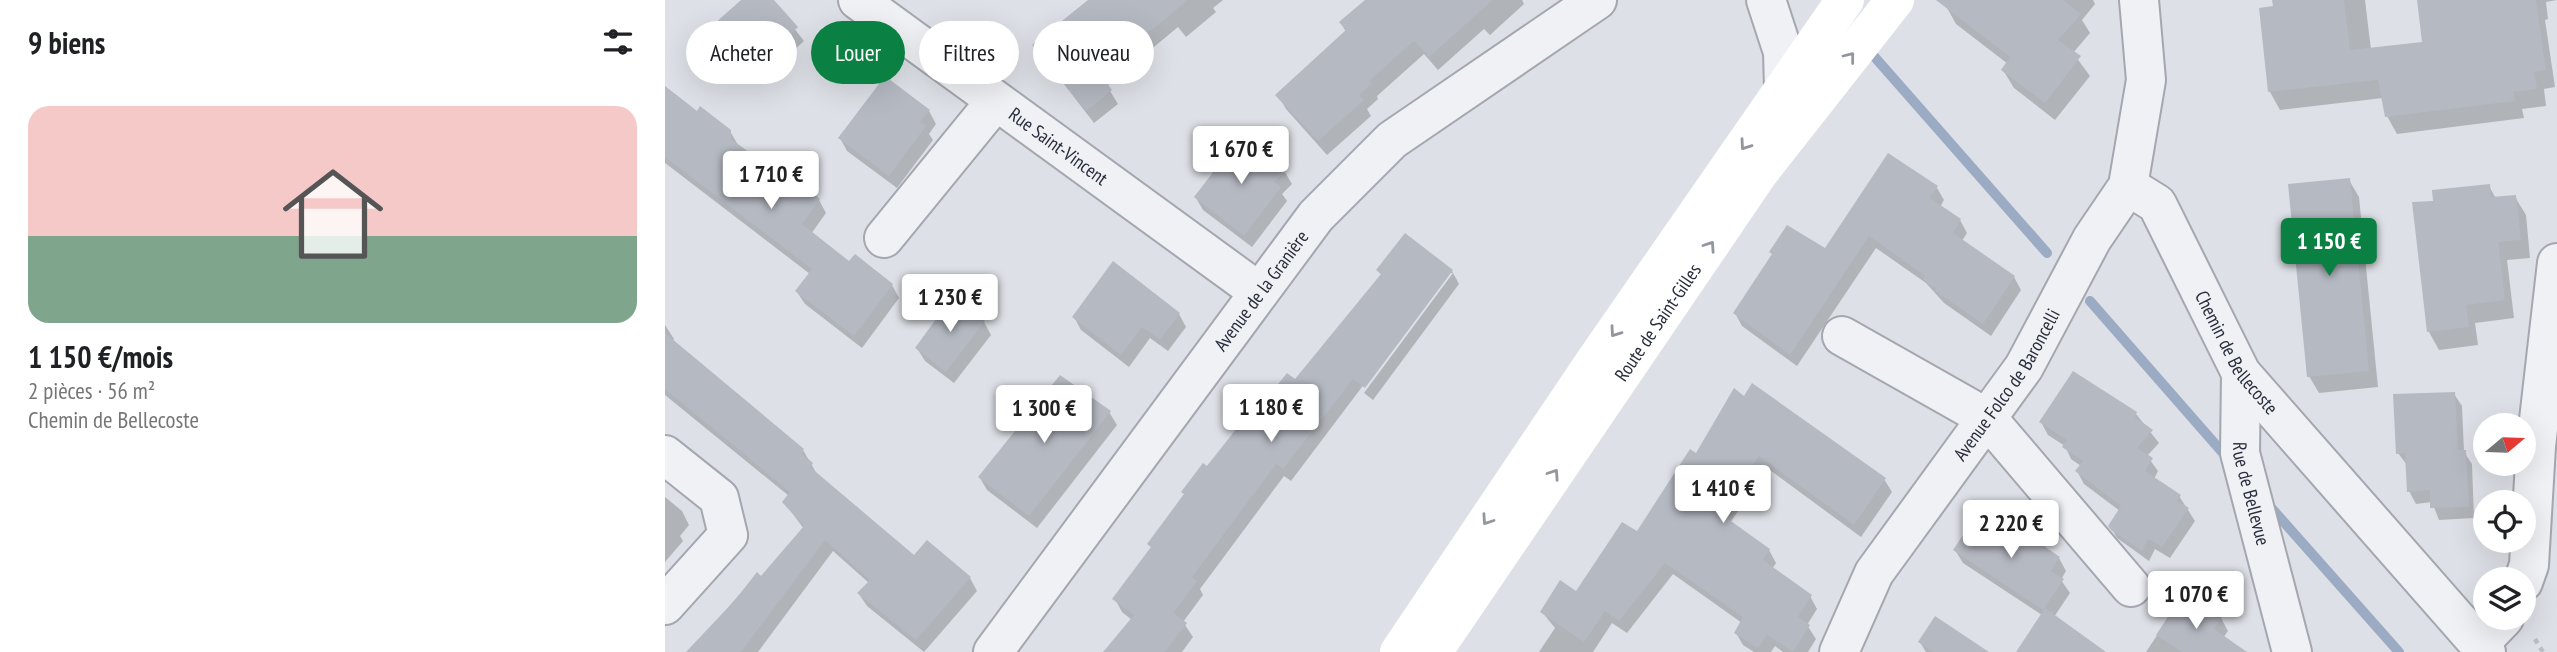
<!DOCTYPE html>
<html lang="fr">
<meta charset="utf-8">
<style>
body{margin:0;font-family:"PT Sans Narrow",sans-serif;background:#f2f2f2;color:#202124;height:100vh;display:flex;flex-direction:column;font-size:26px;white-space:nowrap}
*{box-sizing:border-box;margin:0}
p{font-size:23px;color:#757577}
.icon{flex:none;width:38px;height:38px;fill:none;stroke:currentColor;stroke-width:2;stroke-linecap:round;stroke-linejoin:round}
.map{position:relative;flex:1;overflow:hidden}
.side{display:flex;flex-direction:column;background:#fff;width:665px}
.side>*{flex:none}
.guide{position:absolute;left:21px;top:21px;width:665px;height:63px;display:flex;gap:14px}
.needle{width:46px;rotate:71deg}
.tools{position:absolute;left:1808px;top:413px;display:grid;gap:14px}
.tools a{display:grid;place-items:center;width:63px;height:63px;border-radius:50%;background:#fff;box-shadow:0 7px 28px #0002;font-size:35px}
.price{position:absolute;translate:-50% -60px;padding:0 16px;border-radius:7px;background:#fff;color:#222;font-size:23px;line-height:46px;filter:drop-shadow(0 2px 4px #0008)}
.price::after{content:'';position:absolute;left:50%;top:42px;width:21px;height:16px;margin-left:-10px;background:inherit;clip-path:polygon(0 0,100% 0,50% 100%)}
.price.active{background:#0b8043;color:#fff}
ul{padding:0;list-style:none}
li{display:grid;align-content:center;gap:14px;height:371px;padding:0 28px}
li span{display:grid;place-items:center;height:217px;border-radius:21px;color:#555}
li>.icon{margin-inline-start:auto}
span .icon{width:126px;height:126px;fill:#fffc;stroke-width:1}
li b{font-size:30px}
h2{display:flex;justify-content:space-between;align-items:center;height:84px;padding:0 28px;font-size:30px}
.pill{padding:0 24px;border-radius:32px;background:#fff;box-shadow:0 7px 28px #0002;font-size:24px;line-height:63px}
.pill.active{background:#0b8043;color:#fff}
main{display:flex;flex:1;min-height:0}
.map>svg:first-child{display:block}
.shadow{fill:#0003}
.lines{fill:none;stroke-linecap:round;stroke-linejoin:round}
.stream{stroke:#9babc3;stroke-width:10}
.building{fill:#b5b9c2}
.street-casing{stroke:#a3a7af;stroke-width:42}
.path{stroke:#bcbec5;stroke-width:4.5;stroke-dasharray:5 5;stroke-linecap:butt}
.street{stroke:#f0f1f5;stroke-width:38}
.secondary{stroke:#fff;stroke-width:38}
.oneway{stroke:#94969d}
.labels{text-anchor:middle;stroke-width:5;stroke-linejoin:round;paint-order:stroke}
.street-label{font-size:19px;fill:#282e3b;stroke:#edeff4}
</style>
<main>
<section class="side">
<h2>9 biens<svg class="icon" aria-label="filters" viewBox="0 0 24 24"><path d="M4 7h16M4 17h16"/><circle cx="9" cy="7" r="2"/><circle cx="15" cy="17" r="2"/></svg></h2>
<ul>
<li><span style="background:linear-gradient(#f6c9c9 60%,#7fa58c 0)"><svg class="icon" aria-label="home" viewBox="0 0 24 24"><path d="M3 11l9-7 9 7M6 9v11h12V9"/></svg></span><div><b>1 150 €/mois</b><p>2 pièces · 56 m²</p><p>Chemin de Bellecoste</p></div></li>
</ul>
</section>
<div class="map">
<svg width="1892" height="652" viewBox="0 0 1892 652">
<rect width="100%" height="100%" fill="#dde0e6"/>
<!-- shadow -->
<g class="shadow">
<path d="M86,0H107L139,41L95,81L55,32Z"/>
<path d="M455,0H558L548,8L551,12L521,37L513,27L442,86L453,104L429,123L369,45Z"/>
<path d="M703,0H857L859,4L825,35L819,29L773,70L759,54L712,96L713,99L702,109L706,116L662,155L621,109L613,95L681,32L676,23Z"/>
<path d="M1286,0H1428L1430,4L1417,20L1425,33L1408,53L1425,76L1390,120L1349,88L1338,70L1343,64L1291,24L1281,6Z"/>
<path d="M1609,0H1700L1706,50L1759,44L1754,0H1892L1881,2L1883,19L1880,20L1890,87L1879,89L1881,106L1857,109L1859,118L1732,134L1722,116L1718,98L1615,110L1605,92L1596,9L1610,8Z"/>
<path d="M0,104L32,114L65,131L73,145L127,185L154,200L161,213L146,234L184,263L227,285L234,298L197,348L140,304L132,292L145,274L0,163Z"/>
<path d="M264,111L271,124L264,134L268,140L232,188L182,151L175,138Z"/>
<path d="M620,172L627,184L617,194L622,201L587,247L538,210L531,198Z"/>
<path d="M1684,180L1694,197L1713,387L1654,393L1644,376Z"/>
<path d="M1824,186L1831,199L1850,197L1861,215L1865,258L1842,260L1849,318L1810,323L1813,345L1774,350L1764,332L1770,203Z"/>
<path d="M1272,188L1279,200L1275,207L1295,220L1302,233L1297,241L1349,277L1356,290L1326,336L1279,303L1261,283L1211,248L1132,366L1077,326L1070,313L1161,251Z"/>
<path d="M713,270L787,271L794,284L708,400L699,393L788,273H783L626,481L619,476L535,589L538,595L518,622L528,637L517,652H440L467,620L457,612L450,599L487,549L484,544L520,496L518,492L602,402L630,382L717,276Z"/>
<path d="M514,314L521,327L503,351L485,338L464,367L416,330L409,317Z"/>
<path d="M319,322L326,335L289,383L260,361L252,348Z"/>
<path d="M0,325L9,339L7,342L138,450L153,476L250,557L305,578L312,591L259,652L202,606L194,594L204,583L168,551L93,652H25L92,574L96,578L139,529L119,502L124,496L0,395Z"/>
<path d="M1069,391L1219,479L1227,492L1196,537L1102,468L1065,523L1104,550L1111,563L1107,569L1145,596L1152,609L1142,625L1151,639L1143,652H1118L1110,646L1106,652H1089L1078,645L1071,633L1077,623L1008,574L962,633L947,623L928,652H874L890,628L877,612L912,593L972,534L1031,455Z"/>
<path d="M1789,394L1797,406L1799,452L1807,464L1809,518L1774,520L1767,502L1751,504L1744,491L1742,465L1733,453Z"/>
<path d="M444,412L452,425L372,528L322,490L315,478Z"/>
<path d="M1471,414L1494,443L1482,456L1493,471L1489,479L1514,496L1530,521L1505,558L1490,549L1484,561L1452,538L1445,526L1455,511L1419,484L1412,471L1416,466L1406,459L1400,446L1383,435L1376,422Z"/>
<path d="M0,497L17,511L24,525L15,536L18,541L0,562Z"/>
<path d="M1361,543L1394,558L1401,571L1396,580L1405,593L1389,617L1431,652H1353L1377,615L1298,563L1290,550Z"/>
<path d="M1512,605L1524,614L1556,618L1563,631L1558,638L1571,652H1481Z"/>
<path d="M1255,642L1321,652H1261Z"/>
</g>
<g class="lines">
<!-- stream -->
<g class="stream">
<path d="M1207,54L1382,253"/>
<path d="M1425,301L1565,461"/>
<path d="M1601,502L1734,652"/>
</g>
</g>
<!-- building -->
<g class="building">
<path d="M76,0H109L133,27L87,70L48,25Z"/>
<path d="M423,0H523L434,73L447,90L421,111L367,45Z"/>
<path d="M700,0H828L764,57L749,41L704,81L707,84L694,95L699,100L653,141L610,95L681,30L674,22Z"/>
<path d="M1271,0H1398L1416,14L1393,40L1416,56L1380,103L1336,70L1345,57Z"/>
<path d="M1607,0H1679L1685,50L1757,42L1752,0H1871L1881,70L1869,72L1872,89L1848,92L1850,101L1720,117L1713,80L1603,92L1594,8L1608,6Z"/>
<path d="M220,76L265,110L255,122L261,126L224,176L173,138Z"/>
<path d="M0,86L32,111L35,106L66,130V139L126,183L129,178L155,199L137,224L184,261L190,254L228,284L189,336L130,291L147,269L0,157Z"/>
<path d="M576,136L621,171L609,182L616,187L579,236L529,197Z"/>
<path d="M1223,153L1273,186L1265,198L1296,219L1288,233L1350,276L1318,324L1269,290L1271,289L1258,280L1260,276L1204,236L1125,355L1068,313L1107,254L1104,252L1122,225L1160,248Z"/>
<path d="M1685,178L1704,371L1642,377L1623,184Z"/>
<path d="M1825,184L1826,197L1851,195L1856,240L1833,242L1840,300L1801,305L1804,327L1762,332L1747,202L1768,201L1767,190Z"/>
<path d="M740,233L788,270L700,388L688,379L618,469L611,464L527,577L532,581L508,613L522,623L500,652H438L469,615L447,599L486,547L482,544L519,494L516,492L538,463L542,466L597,396L601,399L622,373L630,379L716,274L711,270Z"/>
<path d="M448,261L515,313L495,340L477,327L456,355L407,317Z"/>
<path d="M287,297L320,321L281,372L250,348Z"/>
<path d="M0,333L139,449L136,453L148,463L145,467L249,555L262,540L306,577L251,640L192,593L205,580L160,540L76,652H21L71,599L92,572L96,576L139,526L117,502L125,492L0,389Z"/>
<path d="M1408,371L1472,412L1470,417L1488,430L1472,448L1488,458L1480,471L1516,495L1512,501L1524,508L1497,547L1483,539L1477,551L1446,530L1443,526L1456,506L1410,471L1418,461L1397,447L1402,440L1374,422Z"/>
<path d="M395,375L446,411L364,516L313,477Z"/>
<path d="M1087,383L1221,478L1189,525L1094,456L1056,514L1105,549L1098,560L1147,595L1133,617L1145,625L1128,652L1102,635L1093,648L1069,633L1078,617L1000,563L954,621L940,611L919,642L875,612L895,580L911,591L957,522L972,531L1025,449L1031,453L1069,388L1079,396Z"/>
<path d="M1790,392L1793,450H1801L1804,507L1765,508V490L1742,492L1740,453L1731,454L1728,394Z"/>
<path d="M1314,511L1360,541L1364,536L1395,557L1386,571L1399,579L1378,610L1288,550Z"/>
<path d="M1532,599L1557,617L1549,629L1582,652H1517L1491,635L1512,603L1523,611Z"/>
<path d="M1380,608L1441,652H1351Z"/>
<path d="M1270,616L1324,652H1268L1253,642Z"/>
</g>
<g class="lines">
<defs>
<g id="street">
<path id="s1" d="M193,0L594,292"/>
<path d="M1101,0L1118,52L1119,89"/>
<path id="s2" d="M1463,186L1492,204L1576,373L1821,652"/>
<path d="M219,238L330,102"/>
<path d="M1177,336L1322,418L1466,587"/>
<path id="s3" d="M1576,373L1575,453L1627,652"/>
<path d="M0,455L54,498L63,535L0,605"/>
<path d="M1858,582L1864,565L1871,446L1892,263"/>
<path d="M1815,643L1839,618"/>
<path id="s4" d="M328,652L651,216L727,140L932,0"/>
<path id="s5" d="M1174,652L1209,573L1359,367L1427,239L1463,186L1481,80L1474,0"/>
</g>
</defs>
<!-- street casing -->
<use href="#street" class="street-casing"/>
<!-- path -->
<path class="path" d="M1870,639L1878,652"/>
<!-- street -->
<use href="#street" class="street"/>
<!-- secondary -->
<g class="secondary">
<path d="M734,652L929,362L1180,0"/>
<path id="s6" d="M768,652L1094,173L1230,0"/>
</g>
</g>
<!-- one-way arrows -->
<defs><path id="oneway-chevron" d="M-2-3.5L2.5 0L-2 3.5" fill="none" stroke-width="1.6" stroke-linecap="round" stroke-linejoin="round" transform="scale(1.75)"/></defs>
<g class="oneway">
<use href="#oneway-chevron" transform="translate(1185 57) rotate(-52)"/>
<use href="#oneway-chevron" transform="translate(1080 145) rotate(125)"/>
<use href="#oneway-chevron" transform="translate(1045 246) rotate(-56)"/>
<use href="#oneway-chevron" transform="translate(950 332) rotate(125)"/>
<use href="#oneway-chevron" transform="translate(889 474) rotate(-56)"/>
<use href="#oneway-chevron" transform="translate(822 520) rotate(124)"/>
</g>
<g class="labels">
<!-- street labels -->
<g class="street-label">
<text dy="7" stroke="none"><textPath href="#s1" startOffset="248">Rue Saint-Vincent</textPath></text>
<text dy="7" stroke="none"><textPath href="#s4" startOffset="450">Avenue de la Granière</textPath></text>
<text dy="7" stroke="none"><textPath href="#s6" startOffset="399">Route de Saint-Gilles</textPath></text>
<text dy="7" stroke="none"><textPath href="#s2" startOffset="203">Chemin de Bellecoste</textPath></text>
<text dy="7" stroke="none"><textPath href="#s5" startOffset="317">Avenue Folco de Baroncelli</textPath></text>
<text dy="7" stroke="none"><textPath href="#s3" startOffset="122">Rue de Bellevue</textPath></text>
</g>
</g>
</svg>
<div class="tools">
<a><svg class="needle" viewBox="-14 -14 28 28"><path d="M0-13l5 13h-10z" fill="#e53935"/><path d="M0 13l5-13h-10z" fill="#757577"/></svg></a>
<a><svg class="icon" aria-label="locate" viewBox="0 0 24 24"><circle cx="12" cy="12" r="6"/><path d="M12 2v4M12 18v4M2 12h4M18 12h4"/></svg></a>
<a><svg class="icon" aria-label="layers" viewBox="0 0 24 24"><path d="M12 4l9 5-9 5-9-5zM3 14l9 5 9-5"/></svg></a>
</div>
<b class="price" style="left:576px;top:186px">1 670 €</b>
<b class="price" style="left:106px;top:211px">1 710 €</b>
<b class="price active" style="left:1664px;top:278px">1 150 €</b>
<b class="price" style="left:285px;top:334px">1 230 €</b>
<b class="price" style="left:606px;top:444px">1 180 €</b>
<b class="price" style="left:379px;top:445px">1 300 €</b>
<b class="price" style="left:1058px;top:525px">1 410 €</b>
<b class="price" style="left:1346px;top:560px">2 220 €</b>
<b class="price" style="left:1531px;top:631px">1 070 €</b>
<div class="guide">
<a class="pill">Acheter</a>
<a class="pill active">Louer</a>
<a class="pill">Filtres</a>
<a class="pill">Nouveau</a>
</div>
</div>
</main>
